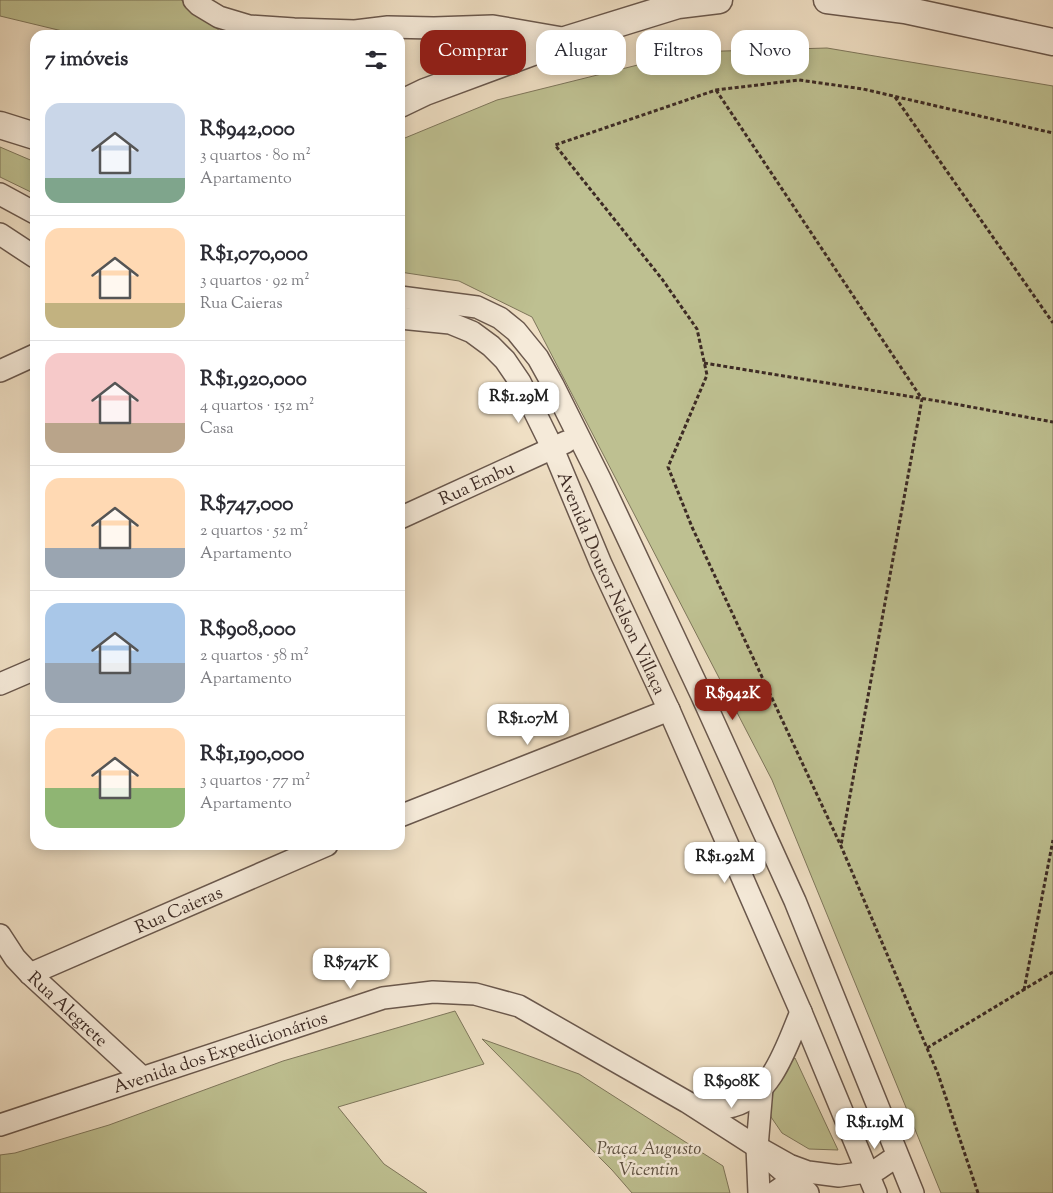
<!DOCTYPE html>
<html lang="pt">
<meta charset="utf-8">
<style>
body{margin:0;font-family:"Sorts Mill Goudy",serif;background:#f2f2f3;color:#2b2b33;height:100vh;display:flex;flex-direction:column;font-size:19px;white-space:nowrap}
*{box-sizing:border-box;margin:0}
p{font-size:16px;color:#7c7c81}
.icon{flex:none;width:28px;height:28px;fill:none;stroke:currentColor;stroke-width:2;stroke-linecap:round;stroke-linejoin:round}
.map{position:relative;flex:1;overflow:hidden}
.sheet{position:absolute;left:30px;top:30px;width:375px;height:820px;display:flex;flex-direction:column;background:#fff;border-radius:15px;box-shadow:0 2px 12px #0003}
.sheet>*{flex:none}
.guide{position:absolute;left:420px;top:30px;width:475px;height:45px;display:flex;gap:10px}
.price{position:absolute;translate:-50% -42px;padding:0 11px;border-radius:10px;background:#fff;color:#222;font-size:16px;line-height:32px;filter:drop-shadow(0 1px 2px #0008)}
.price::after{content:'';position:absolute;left:50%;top:30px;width:15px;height:11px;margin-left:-8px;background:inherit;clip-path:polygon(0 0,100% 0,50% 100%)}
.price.selected{background:#8f2418;color:#fff}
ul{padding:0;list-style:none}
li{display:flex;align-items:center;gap:15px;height:125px;padding:0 15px}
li+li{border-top:1px solid #e1e1e2}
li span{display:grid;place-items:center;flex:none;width:140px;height:100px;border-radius:15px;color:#555}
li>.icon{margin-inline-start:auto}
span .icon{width:60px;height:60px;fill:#fffc;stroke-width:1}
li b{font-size:21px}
h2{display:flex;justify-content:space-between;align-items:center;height:60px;padding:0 15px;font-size:21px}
.chip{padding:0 18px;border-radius:15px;background:#fff;box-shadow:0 2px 12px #0003;font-size:18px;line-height:45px}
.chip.selected{background:#8f2418;color:#fff}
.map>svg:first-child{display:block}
.green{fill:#bec091;stroke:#7e765b}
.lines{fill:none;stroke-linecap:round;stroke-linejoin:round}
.minor-casing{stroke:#6a584d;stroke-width:24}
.tertiary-casing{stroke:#6a584d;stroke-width:29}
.path{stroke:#3d2b25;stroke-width:3;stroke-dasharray:4 2.5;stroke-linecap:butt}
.minor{stroke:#f5ead9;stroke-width:21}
.tertiary{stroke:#f5ead9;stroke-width:26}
.labels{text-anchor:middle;stroke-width:5;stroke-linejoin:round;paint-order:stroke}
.street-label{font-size:18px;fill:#3d2b25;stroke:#f5ead9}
.park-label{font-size:18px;font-style:italic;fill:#5d5040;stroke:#f5ead9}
</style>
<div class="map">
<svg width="1053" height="1193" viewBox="0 0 1053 1193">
<rect width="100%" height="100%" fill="#efdfc4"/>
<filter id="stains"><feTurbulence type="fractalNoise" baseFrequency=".004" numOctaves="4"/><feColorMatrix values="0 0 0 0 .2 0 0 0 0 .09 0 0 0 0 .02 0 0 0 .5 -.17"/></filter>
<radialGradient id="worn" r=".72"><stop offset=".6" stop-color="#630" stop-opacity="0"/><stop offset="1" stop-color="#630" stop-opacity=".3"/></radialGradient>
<!-- green -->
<g class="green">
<path d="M0,0H181L225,35H79L0,16Z"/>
<path d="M827,48L1053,86V1193H941L772,780L532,317L459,281L400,272V140L497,100L690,52Z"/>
<path d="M0,147L35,162V194L0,177Z"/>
<path d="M455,1011L484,1064L338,1107L384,1164L427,1193H0V1155L15,1153L109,1125L283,1061Z"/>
<path d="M482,1039L579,1074L723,1166L730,1193H632L612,1170Z"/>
<path d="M795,1058L838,1150L809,1149L782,1133L771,1117L768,1097L780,1074Z"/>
</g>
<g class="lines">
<defs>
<g id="minor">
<path d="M194,0L199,5L219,17L249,26L294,29L355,31L388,27L434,28L493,26L568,39"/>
<path d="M0,194L35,213"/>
<path d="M0,234L35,257"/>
<path d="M400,297L477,307L500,318L516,331L538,358L553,385L600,479L701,694L795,901L913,1193"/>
<path id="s1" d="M400,318L450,323L472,332L491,346L505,360L520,382L553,449L601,564L669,710L801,1012L876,1193"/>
<path d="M0,371L35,355"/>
<path id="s2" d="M400,518L566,442"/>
<path d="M0,684L35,669"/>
<path d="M400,816L669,710"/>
<path id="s3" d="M0,935L15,958L30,974L142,1077"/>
<path id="s4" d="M30,974L327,845"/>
<path d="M695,1104C707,1106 721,1110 733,1106C772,1096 787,1045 801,1012"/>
<path id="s5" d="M0,1125L383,998L433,992L475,994L519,1006L687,1102L757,1147L789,1165L808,1172L839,1176L866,1172L878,1169L897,1156"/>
<path d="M775,1164L808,1193"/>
<path d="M759,1193L757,1147L762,1088"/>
<path d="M774,1193L793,1180"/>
</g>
<g id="tertiary">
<path d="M827,0L905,10L1053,42"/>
<path d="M400,104L425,92L568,39L678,5L719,0"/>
<path d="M0,125L35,136"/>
</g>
</defs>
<!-- minor casing -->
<use href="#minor" class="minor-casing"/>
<!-- tertiary casing -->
<use href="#tertiary" class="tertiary-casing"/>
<!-- path -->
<g class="path">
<path d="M716,90L922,399L841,845"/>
<path d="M895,97L1053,323"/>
<path d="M704,363L944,402L1053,422"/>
<path d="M1024,990L1053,840"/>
<path d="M927,1048L1053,972"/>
<path d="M978,1193L938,1074L841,846L692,527L668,467L707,375L697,329L662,279L555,145L716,90L799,80L863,89L1053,133"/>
</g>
<!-- minor -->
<use href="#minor" class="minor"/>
<!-- tertiary -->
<use href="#tertiary" class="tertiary"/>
</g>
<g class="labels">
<!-- street labels -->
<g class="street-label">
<text dy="6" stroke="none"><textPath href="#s2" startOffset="84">Rua Embu</textPath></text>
<text dy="6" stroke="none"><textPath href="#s1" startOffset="365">Avenida Doutor Nelson Villaça</textPath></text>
<text dy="6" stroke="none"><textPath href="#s4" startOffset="162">Rua Caieras</textPath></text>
<text dy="6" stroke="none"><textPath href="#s3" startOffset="101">Rua Alegrete</textPath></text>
<text dy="6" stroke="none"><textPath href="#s5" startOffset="232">Avenida dos Expedicionários</textPath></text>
</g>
<!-- park labels -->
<g class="park-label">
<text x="649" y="1154">Praça Augusto<tspan x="649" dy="21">Vicentin</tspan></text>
</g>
</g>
<rect width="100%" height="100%" filter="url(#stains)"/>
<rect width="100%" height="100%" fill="url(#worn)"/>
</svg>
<b class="price" style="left:519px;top:424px">R$1.29M</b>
<b class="price selected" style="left:733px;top:721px">R$942K</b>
<b class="price" style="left:528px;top:746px">R$1.07M</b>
<b class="price" style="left:725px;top:884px">R$1.92M</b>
<b class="price" style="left:351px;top:990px">R$747K</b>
<b class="price" style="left:732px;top:1109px">R$908K</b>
<b class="price" style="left:875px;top:1150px">R$1.19M</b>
<div class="guide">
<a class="chip selected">Comprar</a>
<a class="chip">Alugar</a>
<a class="chip">Filtros</a>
<a class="chip">Novo</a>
</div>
<section class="sheet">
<h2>7 imóveis<svg class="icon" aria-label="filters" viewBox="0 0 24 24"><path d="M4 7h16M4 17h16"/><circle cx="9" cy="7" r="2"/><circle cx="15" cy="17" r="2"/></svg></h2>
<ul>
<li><span style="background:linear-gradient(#c9d6e8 75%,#7fa58c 0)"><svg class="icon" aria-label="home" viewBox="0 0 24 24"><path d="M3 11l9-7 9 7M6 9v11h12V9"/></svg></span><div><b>R$942,000</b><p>3 quartos · 80 m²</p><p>Apartamento</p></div></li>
<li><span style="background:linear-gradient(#ffd9b3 75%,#c2b280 0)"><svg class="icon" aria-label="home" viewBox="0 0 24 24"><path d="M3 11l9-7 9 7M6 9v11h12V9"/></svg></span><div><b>R$1,070,000</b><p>3 quartos · 92 m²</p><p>Rua Caieras</p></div></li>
<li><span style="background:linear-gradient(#f6c9c9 70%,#b9a48a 0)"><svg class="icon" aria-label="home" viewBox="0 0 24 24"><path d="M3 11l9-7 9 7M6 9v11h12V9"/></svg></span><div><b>R$1,920,000</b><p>4 quartos · 152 m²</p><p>Casa</p></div></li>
<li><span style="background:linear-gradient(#ffd9b3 70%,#9aa5b1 0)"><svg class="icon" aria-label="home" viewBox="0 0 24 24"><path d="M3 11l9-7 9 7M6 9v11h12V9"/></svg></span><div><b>R$747,000</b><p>2 quartos · 52 m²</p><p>Apartamento</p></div></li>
<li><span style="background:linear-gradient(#a9c7e8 60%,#9aa5b1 0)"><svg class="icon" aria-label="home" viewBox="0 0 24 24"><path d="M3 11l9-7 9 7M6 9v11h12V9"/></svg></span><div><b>R$908,000</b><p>2 quartos · 58 m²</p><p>Apartamento</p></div></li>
<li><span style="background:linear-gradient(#ffd9b3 60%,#8fb573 0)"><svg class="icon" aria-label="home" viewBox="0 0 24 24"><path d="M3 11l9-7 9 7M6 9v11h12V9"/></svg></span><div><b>R$1,190,000</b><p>3 quartos · 77 m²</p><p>Apartamento</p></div></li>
</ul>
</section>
</div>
